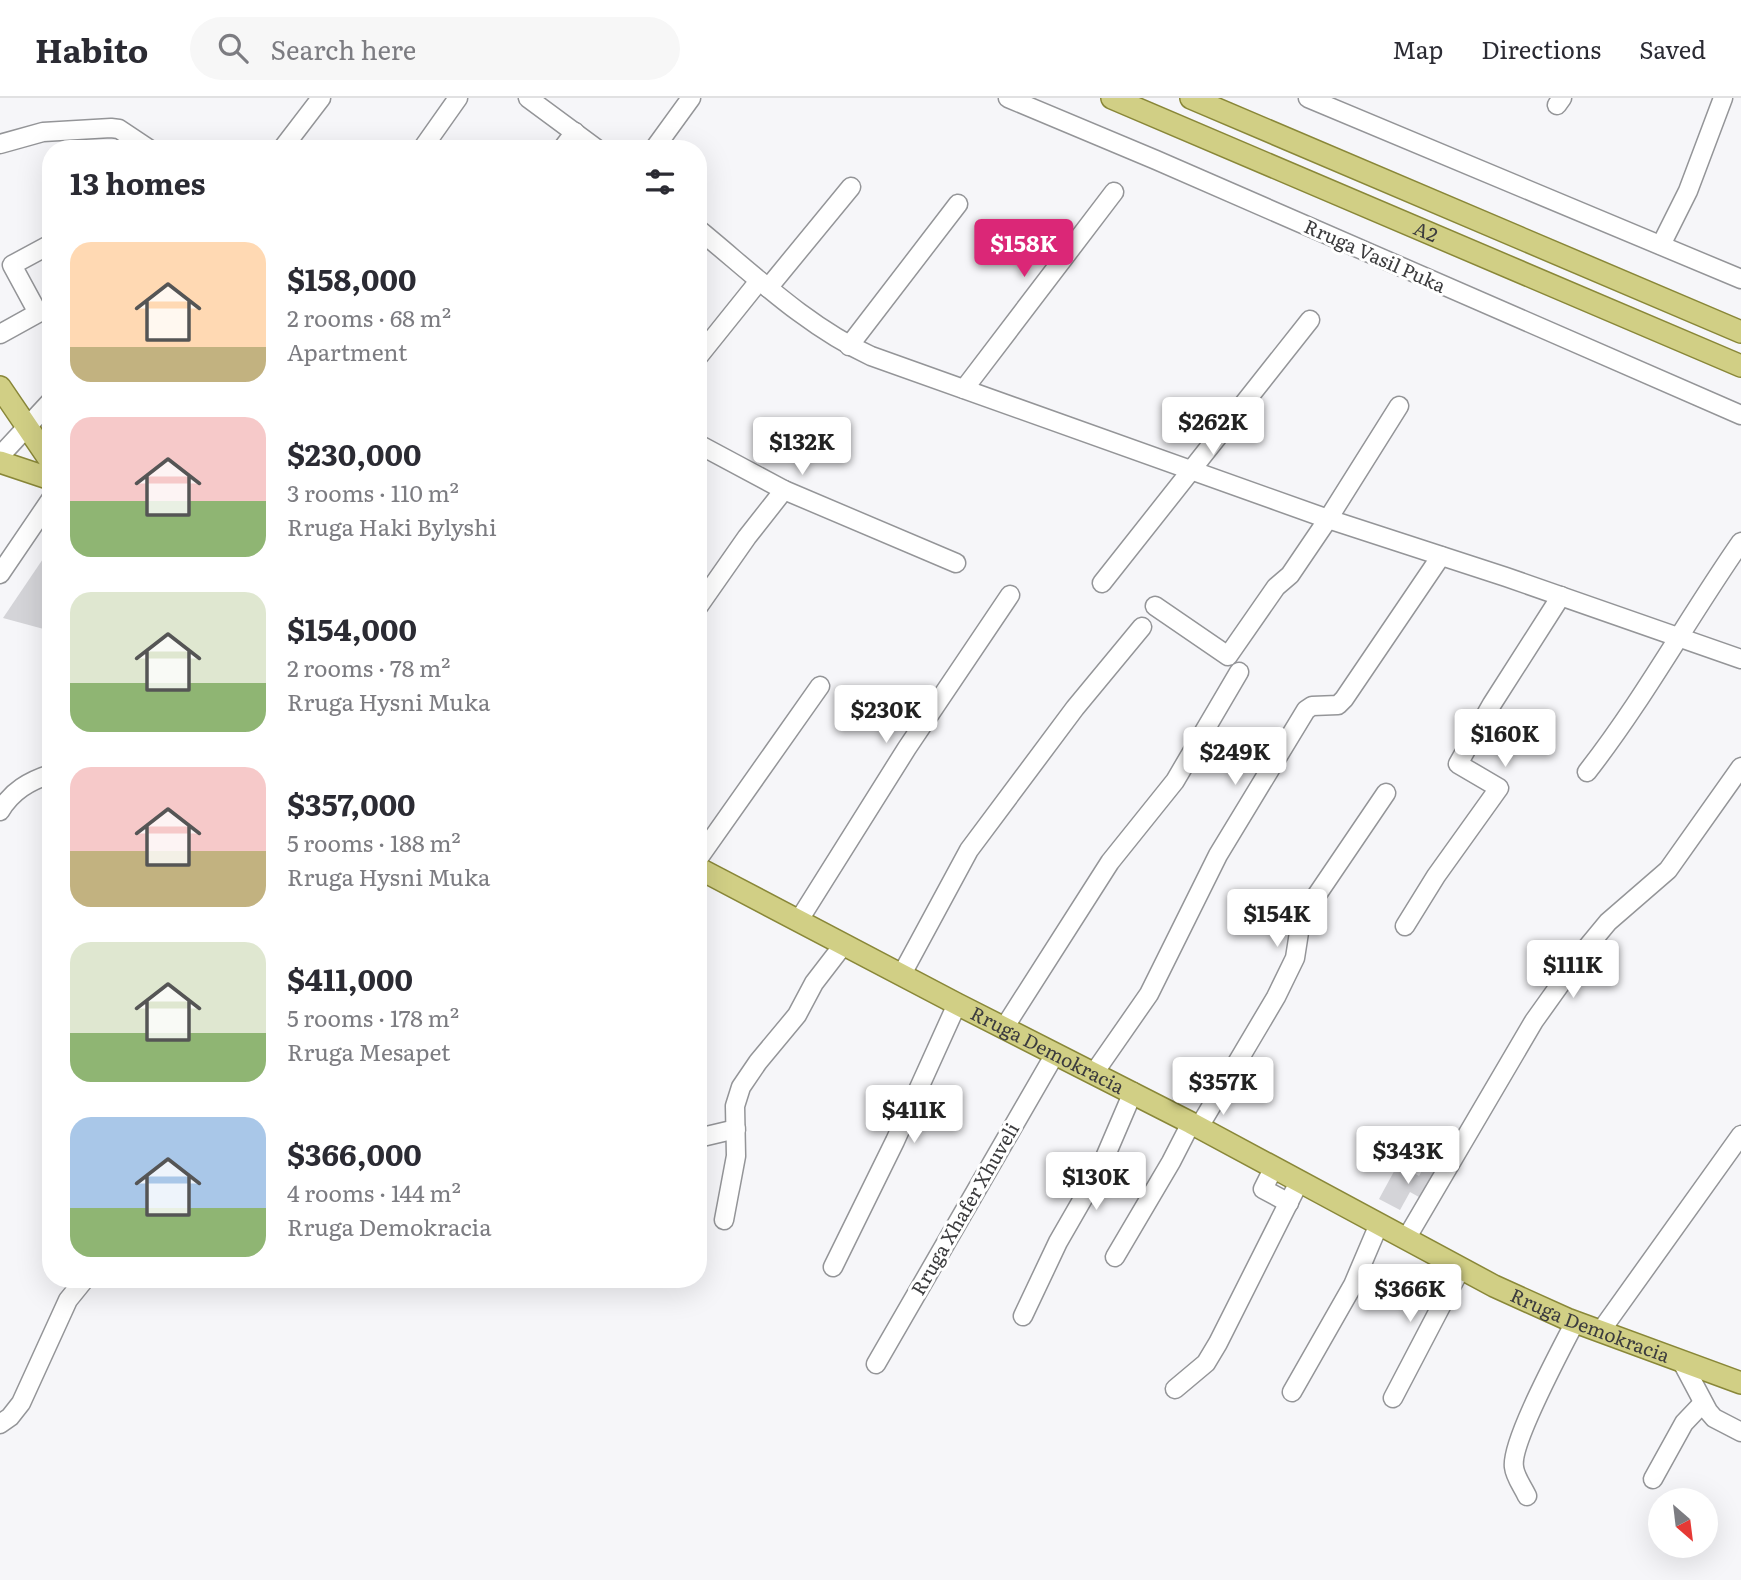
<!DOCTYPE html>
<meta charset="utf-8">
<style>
body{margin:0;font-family:Literata,serif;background:#f7f7f7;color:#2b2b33;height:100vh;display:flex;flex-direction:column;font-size:26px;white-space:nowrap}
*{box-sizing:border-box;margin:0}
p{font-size:23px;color:#7c7c81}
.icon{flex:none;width:38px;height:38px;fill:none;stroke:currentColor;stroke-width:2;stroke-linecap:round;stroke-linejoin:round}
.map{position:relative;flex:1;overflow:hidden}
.sheet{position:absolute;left:42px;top:42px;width:665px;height:1148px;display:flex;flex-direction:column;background:#fff;border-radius:28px;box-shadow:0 7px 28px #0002}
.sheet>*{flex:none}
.needle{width:46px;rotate:152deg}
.buttons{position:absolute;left:1648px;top:1390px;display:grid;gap:14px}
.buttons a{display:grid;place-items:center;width:70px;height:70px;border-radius:50%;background:#fff;box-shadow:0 7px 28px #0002;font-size:35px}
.price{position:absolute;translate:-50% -60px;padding:0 16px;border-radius:7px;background:#fff;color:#222;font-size:23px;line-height:46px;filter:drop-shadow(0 2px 4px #0008)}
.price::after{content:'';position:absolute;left:50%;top:42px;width:21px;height:16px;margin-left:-10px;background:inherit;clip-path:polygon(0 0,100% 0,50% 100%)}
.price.on{background:#db2777;color:#fff}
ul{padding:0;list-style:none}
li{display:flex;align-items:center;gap:21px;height:175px;padding:0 28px}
li span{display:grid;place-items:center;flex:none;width:196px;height:140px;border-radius:21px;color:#555}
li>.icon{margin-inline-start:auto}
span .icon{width:84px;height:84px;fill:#fffc;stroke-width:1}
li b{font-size:30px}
h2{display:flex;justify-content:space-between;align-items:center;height:84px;padding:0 28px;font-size:30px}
header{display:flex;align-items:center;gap:42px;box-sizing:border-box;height:98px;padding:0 35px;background:#fff;border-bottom:2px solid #e1e1e2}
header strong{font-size:33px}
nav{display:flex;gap:38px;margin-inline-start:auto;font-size:24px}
.search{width:490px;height:63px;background:#f7f7f7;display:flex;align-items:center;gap:18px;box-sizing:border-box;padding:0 24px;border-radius:38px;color:#7c7c81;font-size:26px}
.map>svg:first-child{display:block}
.building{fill:#d4d4d8}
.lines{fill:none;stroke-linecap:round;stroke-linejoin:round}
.minor-casing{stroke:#949598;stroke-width:21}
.major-casing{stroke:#898738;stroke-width:24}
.minor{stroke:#fff;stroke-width:18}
.major{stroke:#d1cf85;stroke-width:21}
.labels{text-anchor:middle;stroke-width:6;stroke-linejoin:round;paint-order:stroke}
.street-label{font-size:19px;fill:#3c3c3e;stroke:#fff}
</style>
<header>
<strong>Habito</strong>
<div class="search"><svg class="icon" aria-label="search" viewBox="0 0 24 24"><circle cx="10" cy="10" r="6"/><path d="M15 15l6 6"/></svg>Search here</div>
<nav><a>Map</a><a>Directions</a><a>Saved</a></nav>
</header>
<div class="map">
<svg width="1741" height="1482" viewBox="0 0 1741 1482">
<rect width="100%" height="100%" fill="#f6f6f9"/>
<!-- building -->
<g class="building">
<path d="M51,449V533L3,520Z"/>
<path d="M1398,1066L1419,1078L1424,1069L1439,1077L1426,1103L1410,1094L1400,1112L1379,1101Z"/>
</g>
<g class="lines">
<defs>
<g id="minor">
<path d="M528,0L597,51"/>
<path d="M1008,0L1156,62L1741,317"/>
<path d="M1308,0L1741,181"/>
<path d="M1557,7L1562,0"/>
<path d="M0,46L43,34L111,30L119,31L149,51"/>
<path d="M282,51L321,0"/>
<path d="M422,51L458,0"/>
<path d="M562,51L575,34"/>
<path d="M654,51L691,0"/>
<path d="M698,131C753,176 806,228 871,258L1328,421L1506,479L1741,561"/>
<path d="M1661,147L1688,93L1723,0"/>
<path d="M768,190L851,89"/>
<path d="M0,236L38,215L12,167L51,146"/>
<path d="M849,248L958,106"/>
<path d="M698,259L759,183"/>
<path d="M964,291L1114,94"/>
<path d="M698,346L784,392L956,465"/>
<path d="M0,358L51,303"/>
<path d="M0,476L51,401"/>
<path d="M1102,485L1310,222"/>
<path d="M1155,508L1228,558L1276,489L1290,477L1328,421L1399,308"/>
<path d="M698,509L747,439L784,392"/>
<path d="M1587,674C1644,601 1688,520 1741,444"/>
<path d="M0,713C12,693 29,683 51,676"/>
<path d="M698,761L820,588"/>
<path d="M799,822L907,650L1010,497"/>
<path d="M1405,828L1436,778L1499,690L1458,666L1492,606L1561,498"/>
<path d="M902,876L969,752L1075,610L1142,529"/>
<path d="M1004,930L1110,764L1175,683L1239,574"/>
<path d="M1094,975L1149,896L1218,757L1306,612L1312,608L1338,607L1344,601L1441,458"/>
<path d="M1199,1029L1276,899L1295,860L1300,828L1306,813L1386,695"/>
<path d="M698,1040L736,1031"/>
<path d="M1273,1071L1263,1091L1289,1105"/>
<path d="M724,1122L736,1058L735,1008L741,989L758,964L797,917L814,885L844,846"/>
<path d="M1406,1141L1534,923L1584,853L1608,824L1668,772L1741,669"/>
<path d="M1115,1159L1171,1064L1191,1025"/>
<path d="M833,1169L895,1043L957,906"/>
<path d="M1023,1218L1058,1144L1100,1071L1133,994"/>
<path d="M1600,1234L1741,1037"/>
<path d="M1682,1264L1708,1313L1714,1320L1741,1334"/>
<path d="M876,1266L1055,956"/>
<path d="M1175,1291L1206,1265L1218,1245L1299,1084"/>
<path d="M1292,1294L1353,1187L1379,1126"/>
<path d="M1393,1300L1461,1170"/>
<path d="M0,1326L10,1319L21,1305L68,1202L85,1181"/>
<path d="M1653,1381L1684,1325L1703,1305"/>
<path d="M1527,1398C1523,1389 1515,1379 1514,1369C1510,1345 1562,1250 1575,1224"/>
</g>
<g id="major">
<path id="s1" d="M1112,0L1741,268"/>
<path d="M1191,0L1741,234"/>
<path d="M0,289L51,364"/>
<path d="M0,364L51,381"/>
<path id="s2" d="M698,770L957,906L1191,1025L1494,1188L1567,1221L1741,1285"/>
</g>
</defs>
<!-- minor casing -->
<use href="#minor" class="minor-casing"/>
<!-- major casing -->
<use href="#major" class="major-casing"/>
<!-- minor -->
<use href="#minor" class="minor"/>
<!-- major -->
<use href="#major" class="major"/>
</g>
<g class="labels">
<!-- street labels -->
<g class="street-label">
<text dy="7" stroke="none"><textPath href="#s1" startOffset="341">A2</textPath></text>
<text transform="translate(1375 158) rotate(24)" y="7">Rruga Vasil Puka</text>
<text dy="7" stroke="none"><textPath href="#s2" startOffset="394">Rruga Demokracia</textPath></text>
<text transform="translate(965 1111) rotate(-60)" y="7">Rruga Xhafer Xhuveli</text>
<text dy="7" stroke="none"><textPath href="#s2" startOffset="1003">Rruga Demokracia</textPath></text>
</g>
</g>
</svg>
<div class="buttons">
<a><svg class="needle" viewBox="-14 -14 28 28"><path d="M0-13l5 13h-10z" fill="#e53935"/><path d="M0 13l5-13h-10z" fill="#7c7c81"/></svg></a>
</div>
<b class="price on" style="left:1024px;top:181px">$158K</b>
<b class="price" style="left:1213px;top:359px">$262K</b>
<b class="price" style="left:802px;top:379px">$132K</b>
<b class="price" style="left:886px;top:647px">$230K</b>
<b class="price" style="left:1505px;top:671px">$160K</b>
<b class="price" style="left:1235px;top:689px">$249K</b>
<b class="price" style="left:1277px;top:851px">$154K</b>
<b class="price" style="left:1573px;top:902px">$111K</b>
<b class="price" style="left:1223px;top:1019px">$357K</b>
<b class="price" style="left:914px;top:1047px">$411K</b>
<b class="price" style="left:1408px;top:1088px">$343K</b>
<b class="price" style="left:1096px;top:1114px">$130K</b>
<b class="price" style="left:1410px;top:1226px">$366K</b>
<section class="sheet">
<h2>13 homes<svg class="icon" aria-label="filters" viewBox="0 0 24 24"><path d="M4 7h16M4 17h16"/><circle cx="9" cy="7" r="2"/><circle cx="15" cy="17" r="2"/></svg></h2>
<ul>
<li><span style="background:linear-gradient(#ffd9b3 75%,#c2b280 0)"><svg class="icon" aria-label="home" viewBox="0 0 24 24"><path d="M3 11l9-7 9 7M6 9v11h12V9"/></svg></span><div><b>$158,000</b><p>2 rooms · 68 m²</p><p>Apartment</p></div></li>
<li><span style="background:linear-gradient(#f6c9c9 60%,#8fb573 0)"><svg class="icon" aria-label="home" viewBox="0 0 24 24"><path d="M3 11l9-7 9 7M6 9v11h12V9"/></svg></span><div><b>$230,000</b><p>3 rooms · 110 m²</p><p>Rruga Haki Bylyshi</p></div></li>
<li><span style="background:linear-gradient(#dfe7d0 65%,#8fb573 0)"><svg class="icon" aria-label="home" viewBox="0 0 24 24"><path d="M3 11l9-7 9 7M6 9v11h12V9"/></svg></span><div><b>$154,000</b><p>2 rooms · 78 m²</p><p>Rruga Hysni Muka</p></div></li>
<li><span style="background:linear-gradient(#f6c9c9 60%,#c2b280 0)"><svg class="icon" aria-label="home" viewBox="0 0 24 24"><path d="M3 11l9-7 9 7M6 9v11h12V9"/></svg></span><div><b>$357,000</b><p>5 rooms · 188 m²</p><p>Rruga Hysni Muka</p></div></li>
<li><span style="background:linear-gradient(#dfe7d0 65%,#8fb573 0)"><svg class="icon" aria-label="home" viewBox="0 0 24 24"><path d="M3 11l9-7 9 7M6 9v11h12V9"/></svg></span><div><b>$411,000</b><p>5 rooms · 178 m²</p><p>Rruga Mesapet</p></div></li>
<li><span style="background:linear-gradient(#a9c7e8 65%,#8fb573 0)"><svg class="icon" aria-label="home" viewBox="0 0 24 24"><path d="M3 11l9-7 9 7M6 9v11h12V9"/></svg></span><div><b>$366,000</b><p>4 rooms · 144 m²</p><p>Rruga Demokracia</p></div></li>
</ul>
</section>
</div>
